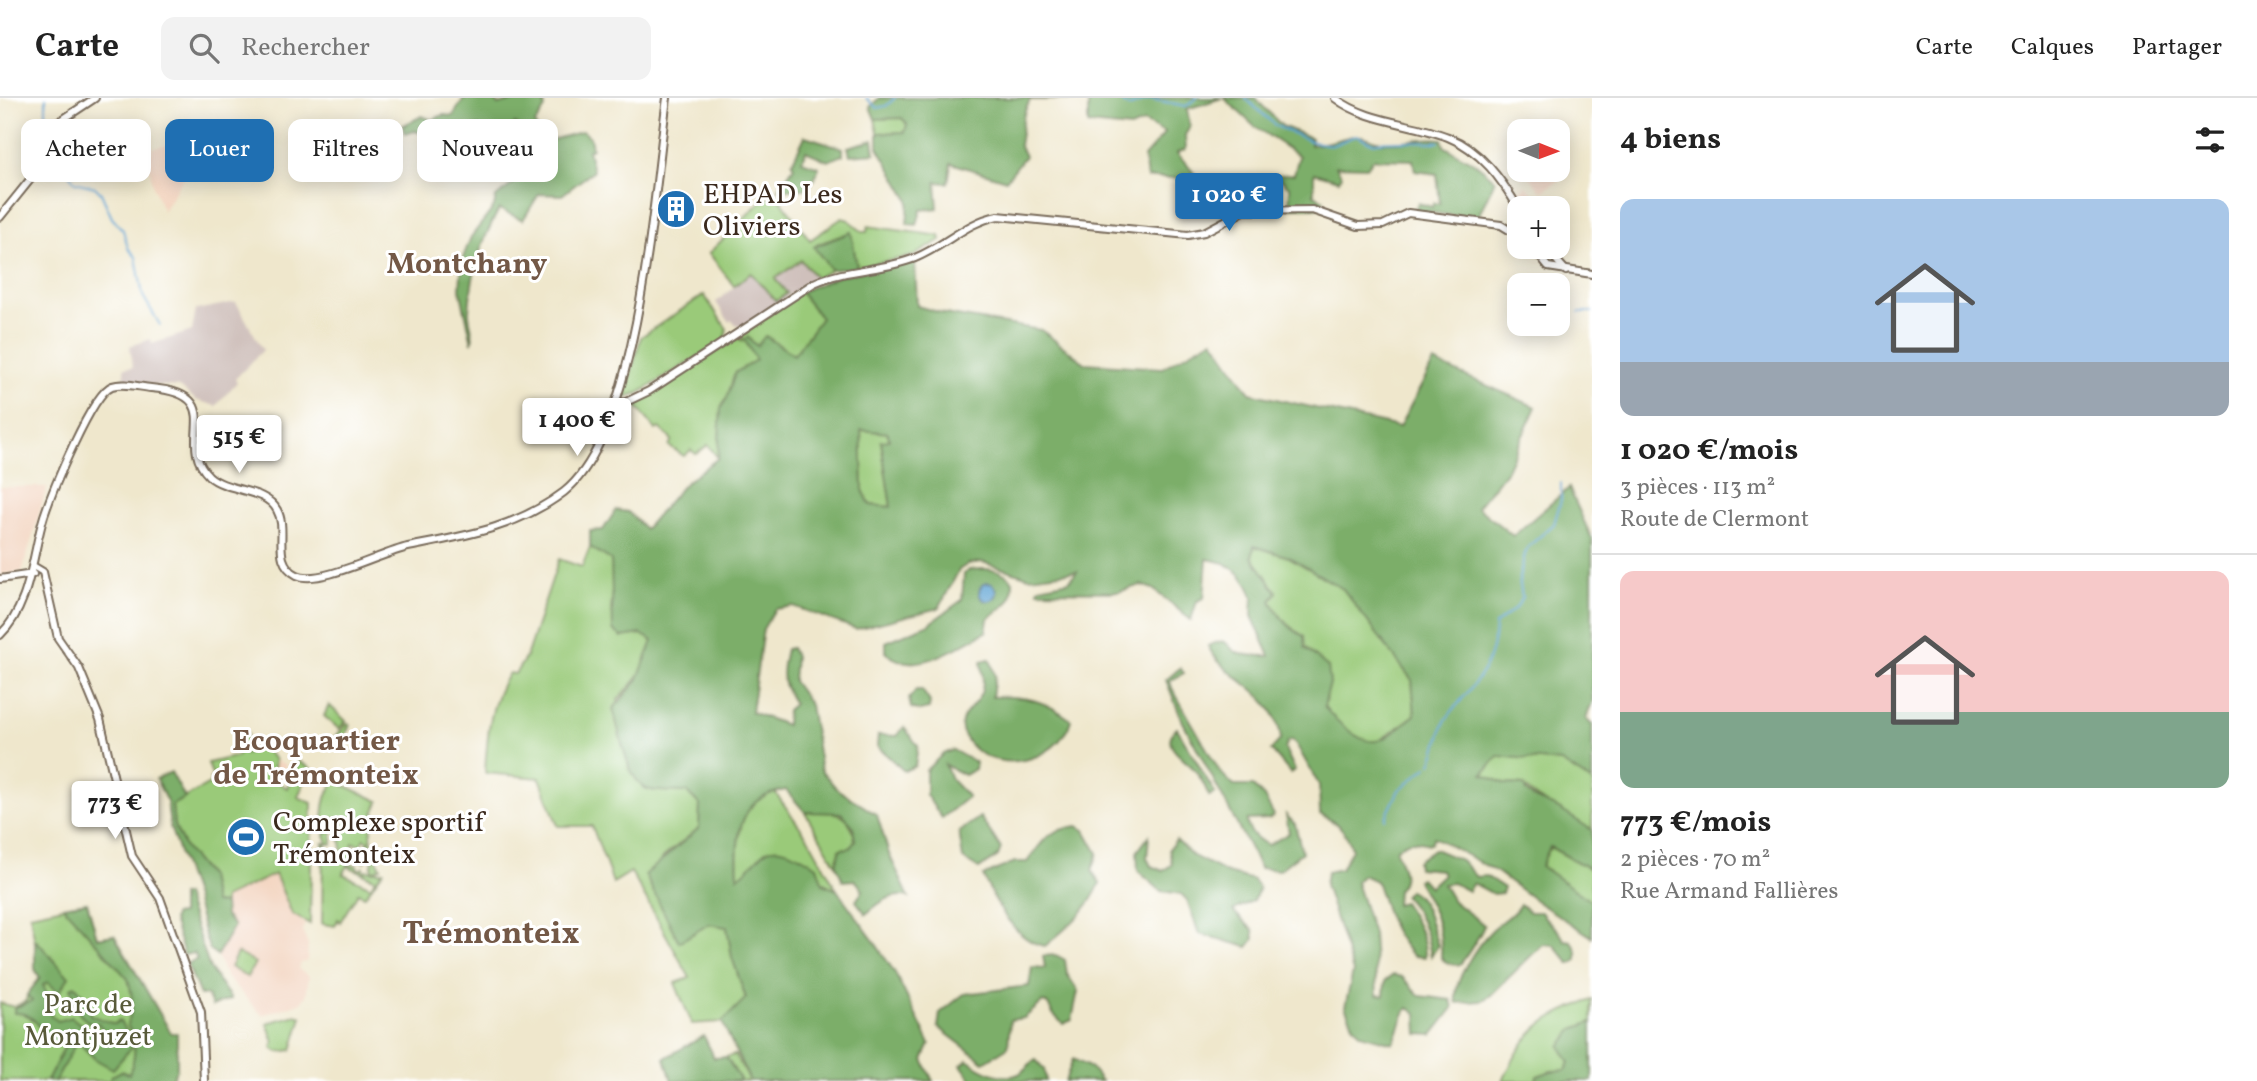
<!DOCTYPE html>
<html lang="fr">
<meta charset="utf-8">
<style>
body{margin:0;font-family:Vollkorn,serif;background:#f2f2f2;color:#222;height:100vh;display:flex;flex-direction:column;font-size:26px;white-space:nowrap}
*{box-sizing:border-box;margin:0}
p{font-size:23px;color:#767676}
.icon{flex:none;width:38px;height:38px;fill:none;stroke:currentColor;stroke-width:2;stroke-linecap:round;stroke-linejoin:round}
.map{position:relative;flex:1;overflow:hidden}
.side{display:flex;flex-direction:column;background:#fff;width:665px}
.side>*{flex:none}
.banner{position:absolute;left:21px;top:21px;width:665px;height:63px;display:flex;gap:14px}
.needle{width:46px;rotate:91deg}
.controls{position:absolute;left:1507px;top:21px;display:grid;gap:14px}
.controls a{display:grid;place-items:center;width:63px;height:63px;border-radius:14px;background:#fff;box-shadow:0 4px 18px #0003;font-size:35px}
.price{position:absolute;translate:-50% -60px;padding:0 16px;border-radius:7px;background:#fff;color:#222;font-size:23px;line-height:46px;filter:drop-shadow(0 2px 4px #0008)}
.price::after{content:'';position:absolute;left:50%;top:42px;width:21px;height:16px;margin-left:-10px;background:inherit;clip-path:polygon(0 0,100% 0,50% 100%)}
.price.selected{background:#1f6fb2;color:#fff}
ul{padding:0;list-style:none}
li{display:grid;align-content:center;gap:14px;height:371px;padding:0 28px}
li+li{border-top:2px solid #e0e0e0}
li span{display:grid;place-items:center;height:217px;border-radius:14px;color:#555}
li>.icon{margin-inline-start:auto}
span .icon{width:126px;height:126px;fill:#fffc;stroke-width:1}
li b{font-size:30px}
h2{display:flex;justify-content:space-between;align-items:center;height:84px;padding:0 28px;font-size:30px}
.pill{padding:0 24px;border-radius:14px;background:#fff;box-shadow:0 4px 18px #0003;font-size:24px;line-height:63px}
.pill.selected{background:#1f6fb2;color:#fff}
header{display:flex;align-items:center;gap:42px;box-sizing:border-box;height:98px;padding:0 35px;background:#fff;border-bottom:2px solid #e0e0e0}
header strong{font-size:33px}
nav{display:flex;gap:38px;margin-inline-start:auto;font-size:24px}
.search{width:490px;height:63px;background:#f2f2f2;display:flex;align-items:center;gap:18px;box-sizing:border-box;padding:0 24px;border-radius:14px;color:#767676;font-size:26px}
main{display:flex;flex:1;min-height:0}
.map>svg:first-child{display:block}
.built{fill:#f3d4bf}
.industrial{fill:#cfc0bb}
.green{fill:#9aca79;stroke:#6a7a4c;stroke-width:2;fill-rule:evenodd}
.forest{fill:#7bae69;stroke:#5b6c44;stroke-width:2;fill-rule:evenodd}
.water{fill:#5da3d3;stroke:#4c6678;stroke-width:2}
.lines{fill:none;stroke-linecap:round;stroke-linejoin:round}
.stream{stroke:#5da3d3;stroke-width:2}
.secondary-casing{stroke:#7a6c5b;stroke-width:10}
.secondary{stroke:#fff;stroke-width:6}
.labels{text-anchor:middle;stroke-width:6;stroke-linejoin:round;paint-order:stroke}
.poi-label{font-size:28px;fill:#3b2a1e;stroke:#fff;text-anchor:start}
.park-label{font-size:28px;fill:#585a39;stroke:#fff}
.neighbourhood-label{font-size:30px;font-weight:bold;fill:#735846;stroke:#fff}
.quarter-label{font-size:32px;font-weight:bold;fill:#735846;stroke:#fff}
</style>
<header>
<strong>Carte</strong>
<div class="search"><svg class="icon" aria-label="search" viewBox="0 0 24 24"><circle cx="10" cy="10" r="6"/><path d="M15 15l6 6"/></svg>Rechercher</div>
<nav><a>Carte</a><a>Calques</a><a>Partager</a></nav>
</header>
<main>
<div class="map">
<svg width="1592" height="983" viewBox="0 0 1592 983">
<rect width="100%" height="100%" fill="#fff"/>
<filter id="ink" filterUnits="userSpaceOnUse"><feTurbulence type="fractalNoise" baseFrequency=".0143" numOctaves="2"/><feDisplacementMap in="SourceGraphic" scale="14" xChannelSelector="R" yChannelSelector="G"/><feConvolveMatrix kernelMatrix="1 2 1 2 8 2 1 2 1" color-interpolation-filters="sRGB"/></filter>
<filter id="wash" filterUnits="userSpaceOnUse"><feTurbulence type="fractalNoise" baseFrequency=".00686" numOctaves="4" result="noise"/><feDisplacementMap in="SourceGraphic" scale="28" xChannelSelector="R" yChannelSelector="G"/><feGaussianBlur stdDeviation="1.57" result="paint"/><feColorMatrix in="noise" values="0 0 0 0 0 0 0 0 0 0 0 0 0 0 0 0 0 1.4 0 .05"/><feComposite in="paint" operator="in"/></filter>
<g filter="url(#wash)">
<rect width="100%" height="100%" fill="#efe7cc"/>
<!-- built -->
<g class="built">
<path d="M205,36L206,40L220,38L206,59L184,79L163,113L153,89L147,55L152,54V50L178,45V42Z"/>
<path d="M1525,72H1553L1560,81L1542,94Z"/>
<path d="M1526,88L1544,107V110H1525L1517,95Z"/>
<path d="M0,389H47L22,474L0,477Z"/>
<path d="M275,662L286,667L276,686L272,684V674Z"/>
<path d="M275,776L291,815L305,826L302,832L308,846L307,863L301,865L298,871L309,878L308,884L306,898L300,905L262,917L226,879L217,857L234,828L225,818L224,800Z"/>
</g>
<!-- industrial -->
<g class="industrial">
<path d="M802,161L816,180L741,231L731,222L729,224L716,204L751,175L776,203L775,181Z"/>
<path d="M236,204L263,252L235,281L237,284L216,308L196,302L180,289L125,285L124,270L133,269L130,248L151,241L152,246L192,233L196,212Z"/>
</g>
<!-- green -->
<g class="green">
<path d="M902,20L907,26L906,34L878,35L875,21Z"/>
<path d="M779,99L810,142L842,120L849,122L862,134H867L868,128L940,138L941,142L913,158L857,169L851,134L818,146L814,149L831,172L816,180L801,162L775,181L787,195L776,203L751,175L734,188L709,155L763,101Z"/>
<path d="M800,194L821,220L794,257L766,238L757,249L748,239L756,262L735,275L727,300L721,309L718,360L708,347L696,356L691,352L684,358L669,348L672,342L659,330L656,332L634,305L739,240L742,243V237Z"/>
<path d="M704,197L727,231L725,242L639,295L624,300L641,239Z"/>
<path d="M861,332L888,334L890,343L881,344L891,409L870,407L863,392Z"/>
<path d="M1254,448L1289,459L1343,491L1412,582L1415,617L1379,643L1361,644L1331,620L1324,608L1330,585L1315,559L1304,547V538C1289,531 1279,518 1271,503L1277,494L1252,459Z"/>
<path d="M590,449L611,462L614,482L611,512L622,539L641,536L653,543C650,568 635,585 618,601L629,671L650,692L687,694L700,707L699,730L661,761L709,826L727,829L732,859L746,901L722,924L692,926L675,885L690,880L631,774L613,785L592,728H558L540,680L485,675C487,640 489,605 509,575L515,576L526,559L559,461L582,469Z"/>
<path d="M329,607L346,623L339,631L324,618Z"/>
<path d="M348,625L350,627L340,651L330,645Z"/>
<path d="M247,636L245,656L261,647L275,662L272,684H278L287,690L298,663L321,677L319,680L307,677L298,699L312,705L310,826L292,816L275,776L224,800V806L214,805L209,779L185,750L174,727L172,707L211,685L210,681L222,678L212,677L208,665L238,658L240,639Z"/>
<path d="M1498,658L1561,664L1592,684V732C1580,726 1526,697 1524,687L1505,686L1483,677Z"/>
<path d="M335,683L379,703C369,725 367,747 381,769L372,773H383L365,798L358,795L340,824L338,821L335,828L322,826L323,745H328L325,737L328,734L323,733C323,715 323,697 335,683ZM337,720L343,722V732L339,733L343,756H327L325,746H332V731H325L326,722ZM364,741L369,743L366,749L370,751L365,763L351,755L353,745L361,747ZM368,756L373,763L371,773L366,772L364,775L363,770L359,772L356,767L348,766L351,758L365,764ZM348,768L375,781L371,789L343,776Z"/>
<path d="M775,694L810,743L837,792L765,753L753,769L738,779C736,750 737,699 775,694Z"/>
<path d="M824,712C844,716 852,722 855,743L850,750L840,751L836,767L805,714Z"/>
<path d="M1550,749L1592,772V804L1541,768Z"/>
<path d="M87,804L97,840L114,837L171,935H177V971L171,983H0V905L14,909L26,903L27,897L40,880L35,871L38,862L30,816Z"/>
<path d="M237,855L255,865L247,879L230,869Z"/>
<path d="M1592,902V924L1574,931L1570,964L1566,973L1538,978L1536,983H1503C1526,933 1540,920 1592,902Z"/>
<path d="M296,917L302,919L292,952L278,954L272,950L274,944L267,925Z"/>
<path d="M735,957L750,983H741L726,959Z"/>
</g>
<!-- forest -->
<g class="forest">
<path d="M464,0H495L498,7L525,0H543L545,10L535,26L540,39L548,43L583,33L590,39L592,50L588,52L593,73L562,97L539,96L523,122L499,111C480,146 472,173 469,212C468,224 475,234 472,245L460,191L462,162L471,139L494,109L496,99L548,58L542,47L515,26L508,37L483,47L479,28L432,39L415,33L405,36L402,28L422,18L432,22L443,17L453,18Z"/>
<path d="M879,0H1222L1187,11L1190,29L1185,37L1186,51L1177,55L1194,75L1187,80H1147L1144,59L1165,35L1144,24L1131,30L1088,26V2H1030C1020,20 1023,28 1019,47L1025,58L1006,82L951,65L948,85L936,84L938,110L921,112L917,127L907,126L909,102L878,49V35L905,34L907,26L902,20L875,21L870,9Z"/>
<path d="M1224,0H1255L1282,28L1311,40V47C1327,46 1340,40 1355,38C1363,36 1373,43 1381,44C1403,46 1421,38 1442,41L1444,48L1478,67L1495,82L1477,121L1415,112L1418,105L1432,109L1434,105L1440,106L1437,76L1415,73L1413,62L1373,61L1367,69L1336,68L1342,78L1339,82L1314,75V97L1324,102L1320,110H1289L1290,90L1276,77L1294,76L1299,58L1254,28Z"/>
<path d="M805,38L843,50V57L828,63L806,53L802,63L819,69L814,82L805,91L778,92L794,69L792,65Z"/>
<path d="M873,42L875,55L850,57L848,49Z"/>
<path d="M851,134L857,169L831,172L814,149Z"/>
<path d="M915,163L917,208L945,216L1041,232L1085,265L1162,270L1213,241L1250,295L1399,329L1434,264L1536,309L1507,372L1477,409L1513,438L1569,390L1592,441V604L1586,621L1592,627V684L1561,664L1498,658L1483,676L1505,686L1524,687L1526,694L1534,700L1559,711L1592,732V772L1550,749L1541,768L1592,804V839L1539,805L1497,774L1434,739L1430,746C1414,743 1408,739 1396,752C1400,767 1410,779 1397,792L1396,806L1403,804C1414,820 1426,839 1425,859L1413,858C1389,832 1387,814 1376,783L1363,777L1356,784L1373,836L1377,897L1384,898L1385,883L1393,877L1402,879L1420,898L1451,902L1453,910L1432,937L1418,936L1417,915L1408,910C1400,921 1400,933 1393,945L1361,936L1353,926L1345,909L1353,874L1325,787L1327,774L1341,771L1352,751C1346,731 1337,725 1320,716L1319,687L1296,646L1292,642L1288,643L1285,651L1295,672L1290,675L1271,652L1281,641C1275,588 1227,586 1208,548C1232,536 1224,551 1241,556C1249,558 1262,558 1270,558L1252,518L1253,498L1248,487L1240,476L1225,465L1207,461L1204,500L1197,503L1191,522L1153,491L1141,487L1118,494L1038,493L1039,489L1069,483L1077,473L1029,479L982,464L968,466L959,472L939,510L856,531L793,508L775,511L763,531L751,614L786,627L787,612L794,606C780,583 780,576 786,551L791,550L795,558L793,583L810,607L821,672L837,691L877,717L889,756L909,799C890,795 880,804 866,816L856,803L863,792L855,782L843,783L836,767L840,751L850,750L855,743L853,728L841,715L805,714L786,692C738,699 735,737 738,779C749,772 760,756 766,753C782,744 804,761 817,768L823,786L837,792L874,843L895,875L930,946L923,962L933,983H750L722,924L746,900L732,859L727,829L709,826L679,844L645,777L699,730L700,707L687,694C675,693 659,695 647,691C628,685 619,631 613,611L637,583L653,543L641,536L622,539L613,532L611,462L590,449V433L603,432L616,412L628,414L645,431L685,385L718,360L721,310L727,300L735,275L756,262L744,241L747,239L757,248L765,238L794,257L821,220L800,194L838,178ZM861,332L888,335L889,342L881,343L891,409L870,407L863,392ZM1254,448L1289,459L1343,491L1412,582L1415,617C1388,637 1378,656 1348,632C1338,624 1331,618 1324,608L1330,585L1328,569L1305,550L1304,538C1289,531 1279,518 1271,503L1277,494L1252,459Z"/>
<path d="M969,472C986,470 1002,470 1013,483C1013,509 1004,506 988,521L986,534C956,549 916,580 886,555V544L929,526L962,502L964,476Z"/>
<path d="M990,561L995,577L992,599C1024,597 1045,602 1071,622C1059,666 986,681 964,637C954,619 975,610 981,595C985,585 982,573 981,563Z"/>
<path d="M1180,570L1184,575L1170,583L1172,590L1220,674L1234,688H1253L1264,699L1274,717L1269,721L1247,722C1246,733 1258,742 1268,747L1289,735L1286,717L1295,726L1302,754L1279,772L1260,770L1182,622L1166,582Z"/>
<path d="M916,592H922L930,604L929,611L920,613L911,610L909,601Z"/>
<path d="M904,629L918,648L915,668L904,673L877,648L878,637L897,638Z"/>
<path d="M1177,630L1215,695L1209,698C1205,688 1200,677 1192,669C1181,658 1159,646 1177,630Z"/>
<path d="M953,652L976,665L975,671L964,677L945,667L951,681L968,699L942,720L926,697V672L943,656Z"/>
<path d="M171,674L185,700L172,707L174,727L185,750L209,779L214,805L224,806L225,818L234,828L217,857L210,852L206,842L195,800L170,729L167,704L156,681Z"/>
<path d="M980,719L1001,750L998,758L979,771L963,761L959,734Z"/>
<path d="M1077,728L1085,732L1098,755L1092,773L1100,785C1090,811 1066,831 1045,848C1015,844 995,803 983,778L1015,764H1027C1045,741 1046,733 1077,728Z"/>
<path d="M1149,738L1147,760L1151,768L1163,773L1172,766L1169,751L1176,742L1193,758L1227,775L1253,782L1259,790C1254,808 1246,804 1233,813L1253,832L1254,841L1248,849L1199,836L1187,802L1181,796L1161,793L1138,773L1137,754Z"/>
<path d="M1434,751L1461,762L1476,779L1486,778L1504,790L1502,795L1493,796L1473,785L1468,793L1453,785L1443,786L1453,803L1484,827C1483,833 1463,864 1459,867L1447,865L1441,860C1444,830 1431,807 1417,782L1421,780L1429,789L1443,776L1441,772L1418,770L1417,763Z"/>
<path d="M1409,792C1427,800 1431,831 1438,847L1431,858C1428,836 1419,814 1404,798Z"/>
<path d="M185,797L210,871L231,901L212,908L207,897H200L187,866L197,861L194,855L184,857L173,822L174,817L181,816V798Z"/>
<path d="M87,804L97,840L114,837L171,935H177V971L171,983H110V979L121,973L129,976C136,958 137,943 127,927C134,909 133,899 128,881L63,808Z"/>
<path d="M1520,806L1530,814H1541C1548,826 1559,829 1564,842L1571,843L1577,853V862L1570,866L1554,847L1543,846L1490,898L1481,903L1457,905C1450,886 1478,846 1492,832C1501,823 1514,818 1520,806Z"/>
<path d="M37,843L69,879L59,894L47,884L43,887L51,904V918L58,923L71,919L89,932L107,938L98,925L93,928L80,917L71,890L75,887L90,905V917L115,926L119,922L131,940L132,949L113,971L95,961L77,943L55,983H47L65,948L47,944C40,928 33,914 14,915V910L32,903L27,897L40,880L35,871V844Z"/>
<path d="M1056,857L1065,862L1067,876L1078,893L1072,922L1063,926L1052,915L1048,906L1043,904L1024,920L1010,922L1008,949L984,964L938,929L940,915L964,896L1029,888L1032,869L1045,870L1043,858Z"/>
<path d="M1592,924V983H1536L1537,978L1551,973L1566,972L1570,964L1560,948L1574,931Z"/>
<path d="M704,938L714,960L726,959L741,983H672L665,960Z"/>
<path d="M1073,961L1091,970L1101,983H1065Z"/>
<path d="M968,962C981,972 1003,983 1019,976C1026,971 1028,966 1036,962L1044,971L1046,983H973L961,967Z"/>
</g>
<!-- water -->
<circle class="water" cx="988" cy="494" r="9"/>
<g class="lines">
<!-- stream -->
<g class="stream">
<path d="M46,0V17L50,26"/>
<path d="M866,0L877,10L886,8L895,0"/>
<path d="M1118,0L1128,9L1150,1L1186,8L1197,0"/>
<path d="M1245,0L1276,28L1313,44L1333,47L1357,37L1372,45C1394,41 1416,44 1439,44"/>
<path d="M54,51V63L59,72L68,74L75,84L95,89L101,95L112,120L123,132L128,150L136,159L143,198L160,227"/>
<path d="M1579,214H1592"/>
<path d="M1431,665C1438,653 1441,627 1447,620C1471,588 1494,571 1495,527L1517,509L1522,499L1519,480L1525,456L1529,448L1554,426L1561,402V385"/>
<path d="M1385,721L1399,692L1427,669"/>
</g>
</g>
</g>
<g filter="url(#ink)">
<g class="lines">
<defs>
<g id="secondary">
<path d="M1335,0C1368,25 1411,24 1448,39C1481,52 1502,82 1519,111"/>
<path d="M0,119L37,73L53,28L95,0"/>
<path d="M1532,149L1548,169L1592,176"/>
<path d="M1545,149L1566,173"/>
<path d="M616,303L624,305L649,293L814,185C847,170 883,173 915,160C945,148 966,124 998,118L1188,137L1204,134L1244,113L1312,112L1358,128L1383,127L1408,115L1501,127L1519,138"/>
<path d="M33,468L43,474L58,540L79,570L100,621L132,758L160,800L201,914L204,983"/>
<path d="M0,481L33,476"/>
<path d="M0,537C31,508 32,456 44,418C52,394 92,295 112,288C124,284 139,289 151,290C232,297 173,343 209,378C227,394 265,390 277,412C289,433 270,463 297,477C319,488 381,455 408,449C464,438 517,430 564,394C639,335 654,94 667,0"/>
</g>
</defs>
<!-- secondary casing -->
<use href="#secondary" class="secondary-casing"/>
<!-- secondary -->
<use href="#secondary" class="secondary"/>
</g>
</g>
<!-- icons -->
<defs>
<symbol id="building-disc" viewBox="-11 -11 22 22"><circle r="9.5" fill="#1f6fb2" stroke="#fff"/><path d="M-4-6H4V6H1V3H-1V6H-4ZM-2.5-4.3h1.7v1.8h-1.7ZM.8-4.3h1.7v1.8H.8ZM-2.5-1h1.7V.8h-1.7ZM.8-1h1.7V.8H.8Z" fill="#fff"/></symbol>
<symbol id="stadium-disc" viewBox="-11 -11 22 22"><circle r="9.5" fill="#1f6fb2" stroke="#fff"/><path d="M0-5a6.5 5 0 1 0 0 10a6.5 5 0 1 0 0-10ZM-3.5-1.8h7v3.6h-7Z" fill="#fff"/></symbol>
</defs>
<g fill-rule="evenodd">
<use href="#building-disc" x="654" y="89" width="44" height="44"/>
<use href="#stadium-disc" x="224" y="717" width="44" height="44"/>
</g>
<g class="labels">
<!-- poi labels -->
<g class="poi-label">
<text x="703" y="105">EHPAD Les<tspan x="703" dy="32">Oliviers</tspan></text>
<text x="273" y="733">Complexe sportif<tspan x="273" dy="32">Trémonteix</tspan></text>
</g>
<!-- park labels -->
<g class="park-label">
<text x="88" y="915">Parc de<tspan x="88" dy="32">Montjuzet</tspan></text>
</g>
<!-- neighbourhood labels -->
<g class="neighbourhood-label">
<text x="467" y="175">Montchany</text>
<text x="316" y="652">Ecoquartier<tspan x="316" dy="34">de Trémonteix</tspan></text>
</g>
<!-- quarter labels -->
<g class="quarter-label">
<text x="491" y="845">Trémonteix</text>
</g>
</g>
</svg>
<div class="controls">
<a><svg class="needle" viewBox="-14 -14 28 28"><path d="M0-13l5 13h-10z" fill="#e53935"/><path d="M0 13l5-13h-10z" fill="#767676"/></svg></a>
<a>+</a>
<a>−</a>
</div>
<b class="price selected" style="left:1229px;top:135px">1 020 €</b>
<b class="price" style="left:577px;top:360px">1 400 €</b>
<b class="price" style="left:239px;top:377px">515 €</b>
<b class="price" style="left:115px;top:743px">773 €</b>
<div class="banner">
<a class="pill">Acheter</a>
<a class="pill selected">Louer</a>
<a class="pill">Filtres</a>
<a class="pill">Nouveau</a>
</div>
</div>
<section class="side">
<h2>4 biens<svg class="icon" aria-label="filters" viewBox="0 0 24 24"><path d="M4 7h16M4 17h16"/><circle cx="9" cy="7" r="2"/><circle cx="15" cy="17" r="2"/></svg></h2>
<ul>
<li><span style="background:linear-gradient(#a9c7e8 75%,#9aa5b1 0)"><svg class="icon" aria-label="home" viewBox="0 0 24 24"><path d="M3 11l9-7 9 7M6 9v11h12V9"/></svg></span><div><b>1 020 €/mois</b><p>3 pièces · 113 m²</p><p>Route de Clermont</p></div></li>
<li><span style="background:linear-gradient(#f6c9c9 65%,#7fa58c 0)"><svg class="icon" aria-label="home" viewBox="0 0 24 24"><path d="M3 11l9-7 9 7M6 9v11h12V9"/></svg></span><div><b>773 €/mois</b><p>2 pièces · 70 m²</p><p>Rue Armand Fallières</p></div></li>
</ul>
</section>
</main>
